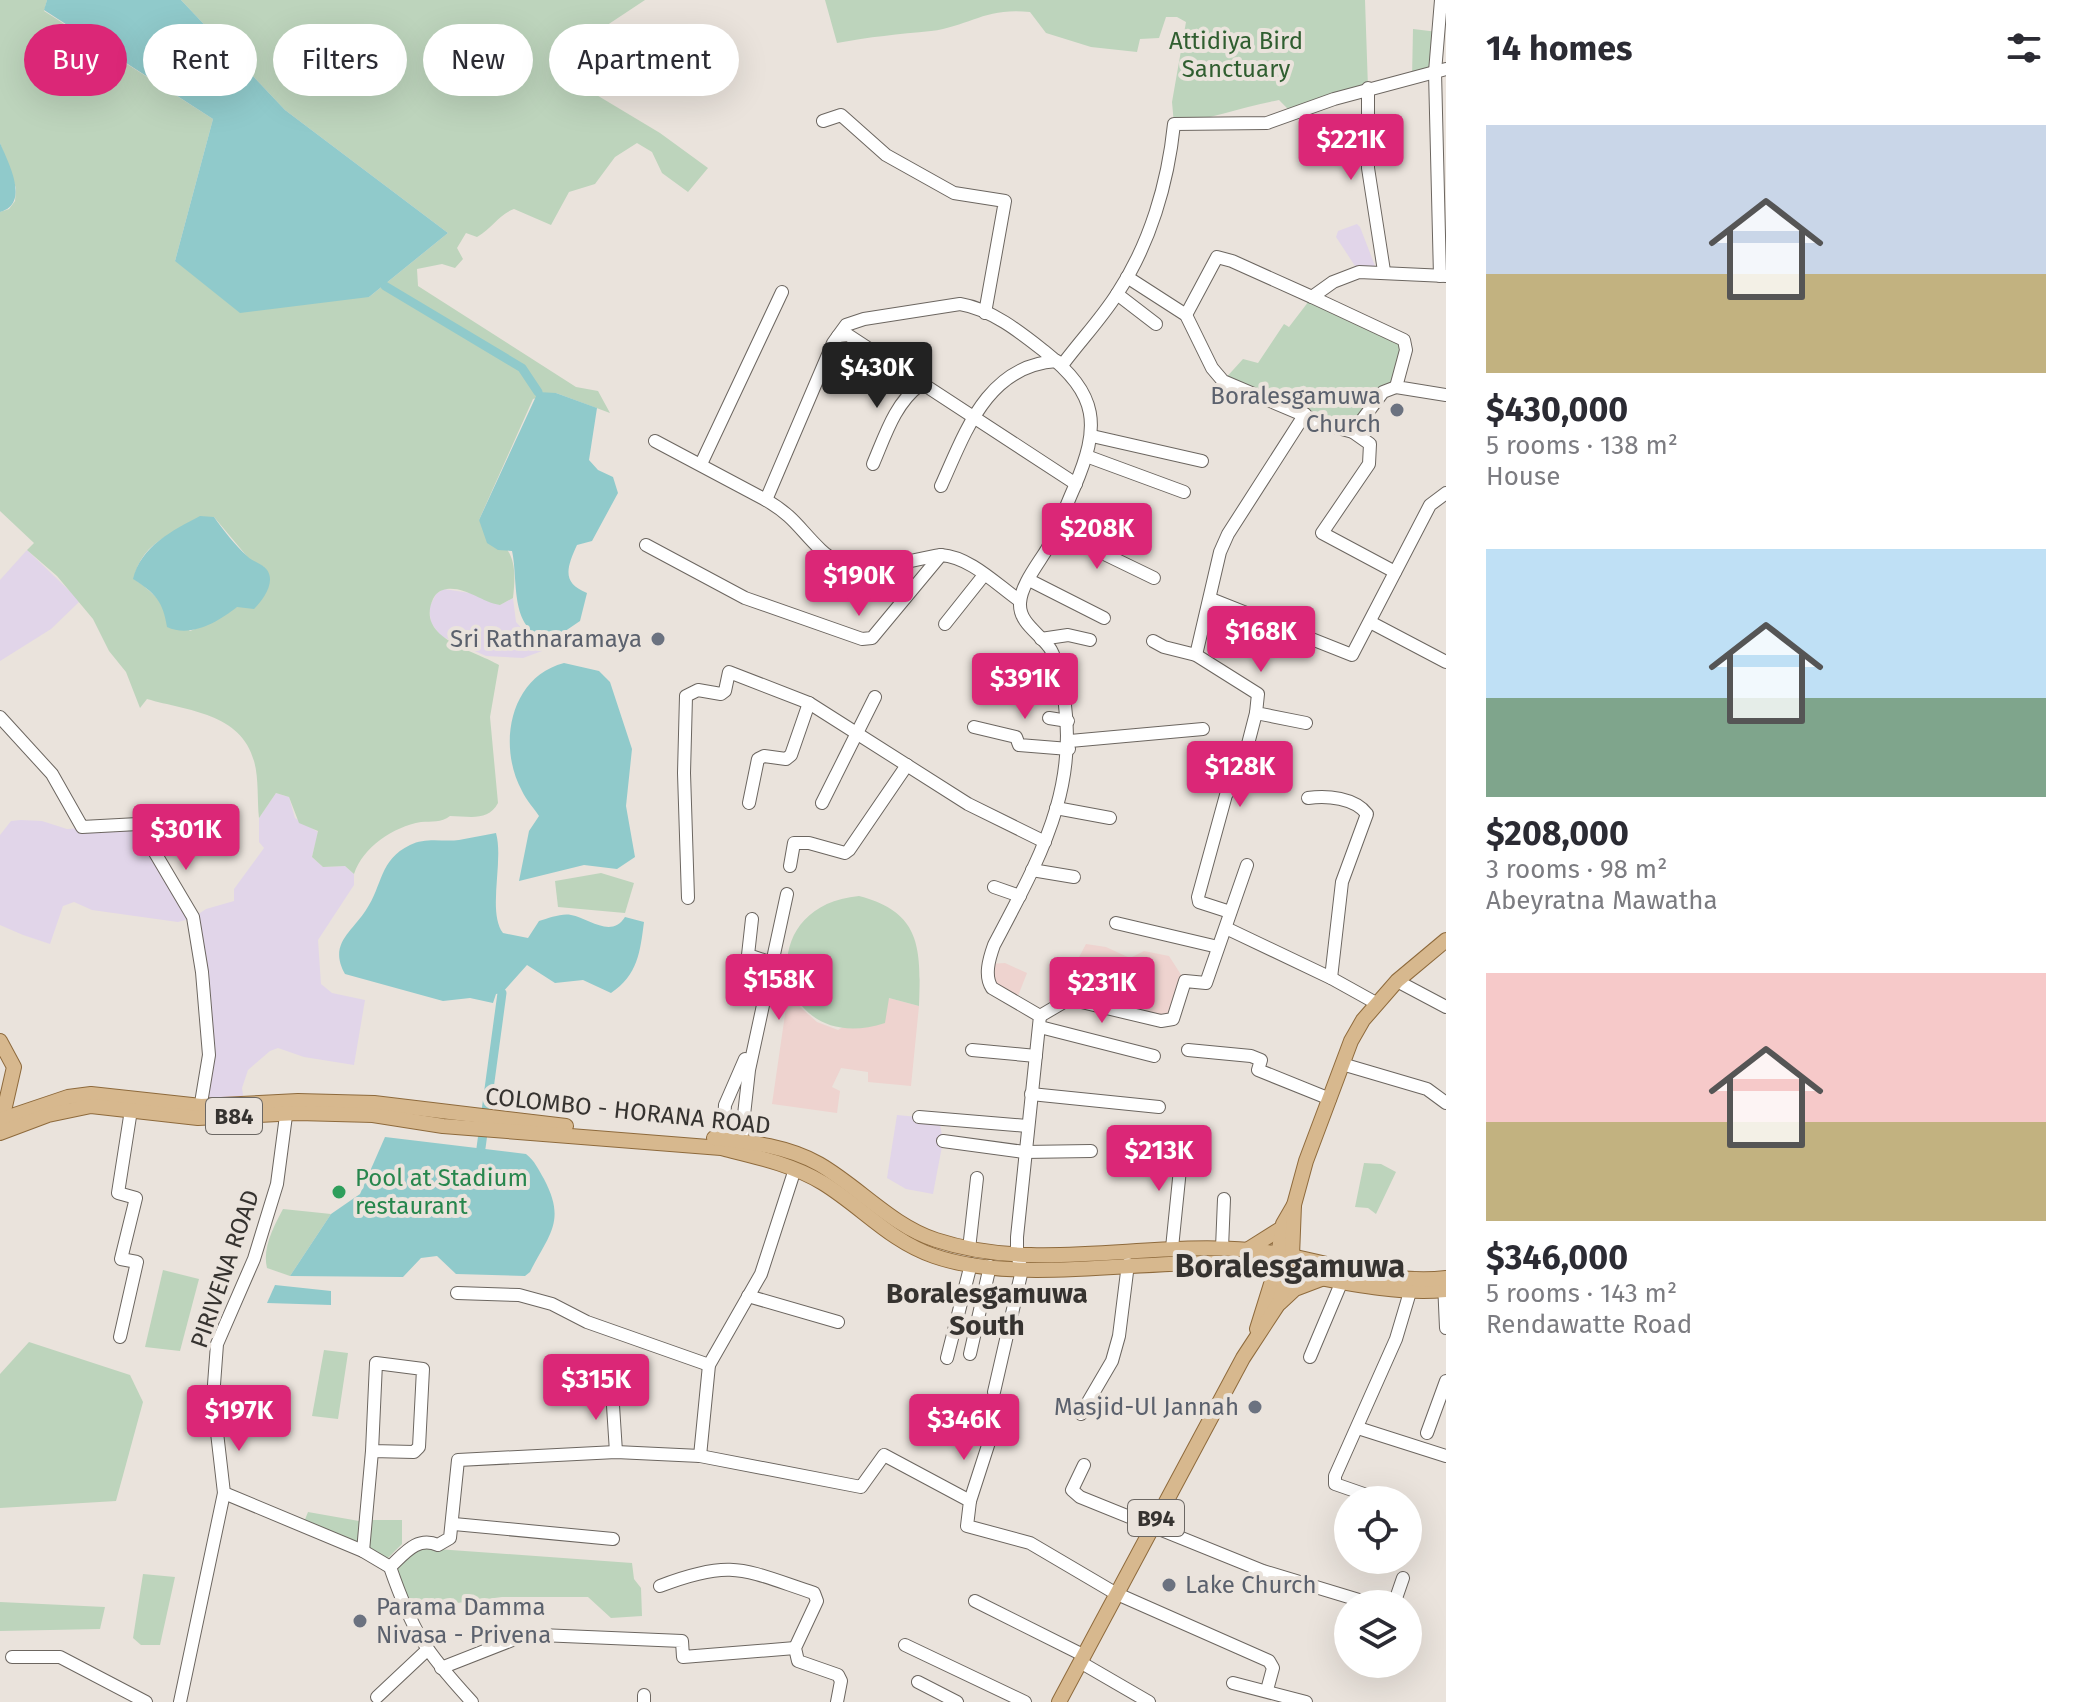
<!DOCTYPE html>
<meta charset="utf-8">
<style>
body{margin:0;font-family:"Fira Sans",sans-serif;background:#f2f2f3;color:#2b2b33;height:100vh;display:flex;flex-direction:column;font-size:30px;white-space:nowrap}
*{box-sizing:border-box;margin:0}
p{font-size:26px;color:#7c7c81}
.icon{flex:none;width:44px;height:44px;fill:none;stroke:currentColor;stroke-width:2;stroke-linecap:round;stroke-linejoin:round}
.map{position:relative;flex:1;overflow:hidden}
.sheet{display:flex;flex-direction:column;background:#fff;width:640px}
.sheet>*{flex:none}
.hud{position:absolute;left:24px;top:24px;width:760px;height:72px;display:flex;gap:16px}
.tools{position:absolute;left:1334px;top:1486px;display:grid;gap:16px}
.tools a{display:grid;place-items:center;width:88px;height:88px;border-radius:50%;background:#fff;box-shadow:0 8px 32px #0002;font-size:40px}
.price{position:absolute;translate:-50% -68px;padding:0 18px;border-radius:8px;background:#db2777;color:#fff;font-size:26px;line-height:52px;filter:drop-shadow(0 2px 4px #0008)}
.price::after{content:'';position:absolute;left:50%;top:48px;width:24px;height:18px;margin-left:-12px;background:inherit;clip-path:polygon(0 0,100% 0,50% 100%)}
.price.selected{background:#222;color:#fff}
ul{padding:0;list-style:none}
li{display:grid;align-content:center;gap:16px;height:424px;padding:0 40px}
li span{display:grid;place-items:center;height:248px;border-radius:0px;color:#555}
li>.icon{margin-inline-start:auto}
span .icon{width:144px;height:144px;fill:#fffc;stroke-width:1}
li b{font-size:34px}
h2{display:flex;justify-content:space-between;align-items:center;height:96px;padding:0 40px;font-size:34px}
.chip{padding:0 28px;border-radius:36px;background:#fff;box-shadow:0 8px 32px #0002;font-size:28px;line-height:72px}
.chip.selected{background:#db2777;color:#fff}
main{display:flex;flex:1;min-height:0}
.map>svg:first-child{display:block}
.industrial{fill:#e1d5e9}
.education{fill:#eed3cf}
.green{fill:#bdd4bc;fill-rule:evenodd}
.water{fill:#90cacb}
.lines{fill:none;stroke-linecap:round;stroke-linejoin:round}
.canal{stroke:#90cacb;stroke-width:9}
.minor-casing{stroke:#6c6660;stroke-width:14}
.major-casing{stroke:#8e6a3c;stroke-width:16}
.minor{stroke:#fff;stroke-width:12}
.major{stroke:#d7b88e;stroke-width:14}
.worship-dot{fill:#6b7280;stroke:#eae3dc;stroke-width:3}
.leisure-dot{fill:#2e9e5b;stroke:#eae3dc;stroke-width:3}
.labels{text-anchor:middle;stroke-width:8;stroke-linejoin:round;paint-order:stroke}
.shield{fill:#eae3dc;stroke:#6c6864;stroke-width:2}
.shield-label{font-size:22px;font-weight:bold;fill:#363330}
.park-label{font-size:24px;fill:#305e30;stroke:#eae3dc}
.worship-label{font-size:24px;fill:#5b616d;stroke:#eae3dc;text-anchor:end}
.street-label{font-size:24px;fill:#363330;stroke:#eae3dc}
.leisure-label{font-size:24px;fill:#27864d;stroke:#eae3dc;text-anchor:start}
.quarter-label{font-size:28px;font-weight:bold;fill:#363330;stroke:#eae3dc}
.district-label{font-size:32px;font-weight:bold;fill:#363330;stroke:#eae3dc}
</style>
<main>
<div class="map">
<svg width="1446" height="1702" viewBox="0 0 1446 1702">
<rect width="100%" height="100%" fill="#eae3dc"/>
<!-- industrial -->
<g class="industrial">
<path d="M1357,224L1360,227L1377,271L1359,272L1336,237L1338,231Z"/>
<path d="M27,550L80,601L51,629L0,661V580Z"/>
<path d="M444,589L470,593L500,605L513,598L516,622L542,651L523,658L486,656L441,636L431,623L429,608L436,594Z"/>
<path d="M276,793L289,797L295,818L318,832L312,857L323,867L345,866L354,874V885L318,940L321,984L332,993L365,1000L354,1065L304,1057L278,1048L270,1051L248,1070L242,1088L246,1115H204L209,1055L193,918L178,922L92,910L74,902L63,906L50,944L23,935L0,925V835L11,821L21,820L42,821L67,829L138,824L194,917L206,909L234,901V889L264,848L259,842V818Z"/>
<path d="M897,1115L939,1119L943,1141L933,1194L906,1189L887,1178Z"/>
</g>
<!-- education -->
<g class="education">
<path d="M1086,944L1106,947L1130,958L1144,951L1169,956L1185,981L1173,1019L1113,1009L1119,981L1108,974L1099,978L1090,1004L1069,999L1077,961Z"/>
<path d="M1005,963L1027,973L1016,1001L999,995L989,964Z"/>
<path d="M789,987L800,1007L817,1022L838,1030L889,998L919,1006L911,1086L868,1082V1072L841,1068L832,1087L840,1091L837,1113L772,1104Z"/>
</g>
<!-- green -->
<g class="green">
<path d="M0,0H47L44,11L213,119L175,261L369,297L448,233L285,110L181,0H645L559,57L560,73L660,133L708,168L688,192L662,173L652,152L637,143L615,157L595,184L569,192L551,225L514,209C498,215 493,228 477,237L466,233L457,248L463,259L455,268L442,264L417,269L418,286L576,387L598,391L610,413L556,393L533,399L479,520C510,549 518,554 513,598L500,605C481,602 467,587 447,589C440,590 436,593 433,599C415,639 475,650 499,665L490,717L498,803C488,822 469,816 450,816C441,823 432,821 421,822C393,827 363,847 354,874L345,866L323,867L312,857L318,831L299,823L289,797L276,793L259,818C257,801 259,778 254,761C241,713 188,711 147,699L140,708L126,672L109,651L93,619L57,576L27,550L34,543L0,511V212L9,209L15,201L16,188L0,143ZM214,517L250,560L264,567C240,603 232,615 190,631C169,614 157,594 134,579C141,540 180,528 214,517Z"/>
<path d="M825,0H1365L1368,88L1290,111L1279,100C1242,107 1210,119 1174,124L1172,102L1186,22L1177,17H1166L1159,38L1140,39L1137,52L1091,47L1046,33L1030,12C985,7 970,26 931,31C899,34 869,37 837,43Z"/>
<path d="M1413,29L1438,32L1435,72L1412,79Z"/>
<path d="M1312,297L1404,340L1396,387L1353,432L1223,381L1243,359L1258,363L1284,324L1289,327Z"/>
<path d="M601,873L634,883L625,913L558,907L555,881Z"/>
<path d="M859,896C922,912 921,950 919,1006L889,998L885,1023C774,1059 747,906 859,896Z"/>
<path d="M1364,1163L1381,1164L1396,1172L1376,1214L1368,1208L1355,1207Z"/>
<path d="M283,1209L331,1214L290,1276L267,1268C262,1248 274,1226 283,1209Z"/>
<path d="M163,1270L199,1279L180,1351L145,1347Z"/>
<path d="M29,1342L130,1375L143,1402L116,1501L0,1508V1374Z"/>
<path d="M324,1350L348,1353L338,1419L312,1416Z"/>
<path d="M308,1512L359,1521L358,1543L304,1522Z"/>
<path d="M369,1520H402V1544L387,1559L369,1550Z"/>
<path d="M423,1548L632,1563L634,1579L641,1588L642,1616L611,1618L588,1597H502L412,1609L394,1567L411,1551Z"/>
<path d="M143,1574L175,1577L160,1645H141L133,1638Z"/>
<path d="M0,1602L105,1607L100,1629L0,1631Z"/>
</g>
<!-- water -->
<g class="water">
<path d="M47,0H181L285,110L448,233L369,297L240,313L175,261L213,119L44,10Z"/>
<path d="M0,143C8,162 31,204 0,212Z"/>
<path d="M538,392L556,393L597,408L589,460L598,470L613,477L618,493L592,541L577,545C567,567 561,583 587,593L580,621L552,640C508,633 519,582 512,551L498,550L487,543L479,520Z"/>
<path d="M200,516L214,517C224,531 234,544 247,556C252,561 257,562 263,566C279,578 264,599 254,609L237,607C218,622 191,638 167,627C163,601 155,593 133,579C140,547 173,530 200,516Z"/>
<path d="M564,663L599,671L610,682L632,749L626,806L635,857L617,869L584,865L519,881L529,831L539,816C534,808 526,800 522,791C497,745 510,677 564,663Z"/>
<path d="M496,833C504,861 487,912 503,933L528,938L539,921C549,918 562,913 571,915C589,918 611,939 625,917L644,922C640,952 638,975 611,993L583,980L555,983L527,965L502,993L496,994L493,1003L470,998L443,1001L345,974C328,944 352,932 366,910C383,885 379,860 410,845C426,837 442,842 459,840C471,838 484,835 496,833Z"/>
<path d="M385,1137L526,1154C535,1161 538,1169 544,1179C566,1221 550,1233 530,1272L525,1276L456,1274L437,1256L421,1258L403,1277L290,1276L331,1214L360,1194Z"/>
<path d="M275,1285L331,1291V1305L267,1303Z"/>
</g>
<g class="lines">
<!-- canal -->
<g class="canal">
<path d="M385,286L522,368L538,392"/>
<path d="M481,1148L502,993"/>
</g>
<defs>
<g id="minor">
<path d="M1368,88V168L1384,271"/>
<path d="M823,121L841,115L886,155L954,193L1005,201L985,313"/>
<path d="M1440,276L1435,72L1441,0"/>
<path d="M1127,277L1186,315L1212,368L1223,381L1327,425L1353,432L1383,392L1396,387"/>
<path d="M1117,294L1156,324"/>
<path d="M1312,297L1404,340L1406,350L1396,387L1446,395"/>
<path d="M1186,315L1217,257L1232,261L1312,297L1333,282L1359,272L1446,276"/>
<path d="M838,336L846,325L864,319L960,304C991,309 1020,332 1044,351C1099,395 1101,425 1074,488C1065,508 1058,529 1047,549C1038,564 1021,585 1020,603C1019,623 1039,633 1049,647C1054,653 1056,663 1058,670C1087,776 1042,854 994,945C989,959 984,976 992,988L1040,1016L1017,1237V1255L1022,1270L994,1392"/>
<path d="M1063,364C1081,340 1101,319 1117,294C1150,244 1168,183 1174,124L1267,123L1334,99L1446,69"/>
<path d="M1353,432L1370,444L1369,464L1322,533L1395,572"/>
<path d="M1092,436L1202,461"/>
<path d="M655,441L766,500L833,343L838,336L848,335L1076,484"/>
<path d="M1089,457L1184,492"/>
<path d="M701,464L782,292"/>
<path d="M873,464C885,436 895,403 920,385"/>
<path d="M941,486C965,433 987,365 1057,361"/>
<path d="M766,500C795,517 799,529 821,550C854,582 901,561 941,555"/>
<path d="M1057,531L1154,578"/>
<path d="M646,545L745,598L862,639L872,638L941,555C970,557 996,584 1020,601"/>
<path d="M1029,580L1104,618"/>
<path d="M1211,599L1352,655L1430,505L1446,493"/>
<path d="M1370,622L1446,662"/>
<path d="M945,624L984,575"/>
<path d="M1041,639L1068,635L1090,640"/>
<path d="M1153,641L1164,647L1196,655L1258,694L1256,713L1306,723"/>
<path d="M1196,655L1220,552L1228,534L1305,414"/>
<path d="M0,717L52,774L82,827L138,824L193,917L202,972L209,1055L199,1115"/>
<path d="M1049,718L1068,721"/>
<path d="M974,727L1016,737L1019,745L1069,749"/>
<path d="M1070,741L1203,729"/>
<path d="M1308,798C1327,795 1355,798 1367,814L1342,882L1331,978"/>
<path d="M749,803L758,759L764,756L786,759L791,755L809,703"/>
<path d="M822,803L875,697"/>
<path d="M1056,808L1110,818"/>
<path d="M790,866L794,843H809L845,853L849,850L907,765"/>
<path d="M1032,870L1074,877"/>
<path d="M994,887L1020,896"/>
<path d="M688,898L684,773L686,696L698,690L721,694L725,691L729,672L809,703L968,804L1045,842"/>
<path d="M1230,912L1199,902L1198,897L1226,795L1240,775L1256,713"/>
<path d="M752,919L748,955L766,961L763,974"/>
<path d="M1116,923L1218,947"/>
<path d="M1228,929L1331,978L1376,1003"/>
<path d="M1397,981L1446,1007"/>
<path d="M1040,1016L1069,999L1161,1021L1173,1019L1185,981L1206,983L1247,865"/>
<path d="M1040,1027L1154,1056"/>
<path d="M972,1050L1036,1056"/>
<path d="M1188,1050L1251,1056L1261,1060L1258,1070L1330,1099"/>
<path d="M1342,1064L1427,1089L1446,1103"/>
<path d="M1031,1094L1159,1107"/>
<path d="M287,1108L277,1184L254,1259L217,1344L213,1398L224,1493L363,1551L390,1567C413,1633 425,1651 472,1702"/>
<path d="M919,1117L1027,1126"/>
<path d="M1170,1136L1180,1169L1172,1248"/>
<path d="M723,1140L725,1105L745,1059"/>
<path d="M943,1141L1024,1152L1091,1151"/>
<path d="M741,1142L749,1070L787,894"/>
<path d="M1222,1248L1224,1199"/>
<path d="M969,1249L977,1178"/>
<path d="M1444,1282L1446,1328"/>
<path d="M457,1293L519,1295L552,1304L587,1322L709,1365"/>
<path d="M748,1296L838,1322"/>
<path d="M120,1337L137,1262L121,1259L136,1198L118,1193L131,1110"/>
<path d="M970,1354L990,1266"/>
<path d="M1310,1357L1342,1281"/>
<path d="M947,1358L971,1264"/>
<path d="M612,1390L616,1452"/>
<path d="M1081,1414L1112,1361L1119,1336L1128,1264"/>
<path d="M1358,1428L1446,1456"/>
<path d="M1427,1433L1446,1381"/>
<path d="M700,1456L709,1365L761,1274L795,1169"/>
<path d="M1084,1465L1072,1490L1080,1497L1263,1571L1372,1604"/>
<path d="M1381,1500L1335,1484V1476L1396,1339L1410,1292"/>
<path d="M970,1501L992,1433"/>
<path d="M454,1524L613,1539"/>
<path d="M363,1551L372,1451L414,1452L419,1447L423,1369L376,1363L372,1451"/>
<path d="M390,1567C405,1553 417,1536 438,1545L450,1538L458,1460L616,1452L700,1456L861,1487L884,1455L970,1501L967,1526L1030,1543L1115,1593L1269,1661L1273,1668L1267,1690"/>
<path d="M660,1586C733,1558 744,1570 814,1593L817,1601L795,1648L798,1661L838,1675L841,1681L837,1702"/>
<path d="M975,1601L1083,1655"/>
<path d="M1394,1604L1403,1578"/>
<path d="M905,1645L1025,1702"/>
<path d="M12,1657H60L146,1702"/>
<path d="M1080,1662L1149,1702"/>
<path d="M441,1668L520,1637L540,1635L682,1641L683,1657L795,1648"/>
<path d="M918,1682L957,1702"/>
<path d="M1233,1683L1306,1702"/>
<path d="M644,1695V1702"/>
<path d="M377,1697L426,1651"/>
<path d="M180,1702L224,1493"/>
</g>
<g id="major">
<path d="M0,1041L14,1067L1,1124"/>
<path d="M0,1120L68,1097L91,1094L201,1106L298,1101L374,1103L566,1126"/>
<path d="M0,1133L48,1115L91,1106L198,1118L298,1113L373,1115L443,1126L721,1148C757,1157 791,1164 823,1183C862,1207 890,1241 934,1256C1015,1284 1131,1261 1218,1263C1294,1266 1370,1297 1446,1290"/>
<path d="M714,1138C749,1142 788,1146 819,1164C859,1187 892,1226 936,1240C1037,1273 1145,1241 1249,1250C1315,1255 1379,1286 1446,1278"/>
<path d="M1247,1250L1282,1228"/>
<path d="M1280,1303L1295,1289L1324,1278"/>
<path d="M1257,1329L1276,1268L1283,1224L1294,1205L1306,1161L1351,1041L1363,1020L1397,981L1446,940"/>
<path d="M1059,1702L1243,1358L1279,1303L1292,1256L1294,1205"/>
</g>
</defs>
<!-- minor casing -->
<use href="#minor" class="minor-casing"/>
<!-- major casing -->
<use href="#major" class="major-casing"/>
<!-- minor -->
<use href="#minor" class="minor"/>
<!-- major -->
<use href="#major" class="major"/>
</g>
<!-- markers -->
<g class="worship-dot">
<circle cx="1397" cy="410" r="8"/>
<circle cx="658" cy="639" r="8"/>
<circle cx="1255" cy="1407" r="8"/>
<circle cx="1169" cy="1585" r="8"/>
<circle cx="360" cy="1621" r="8"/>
</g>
<circle class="leisure-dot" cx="339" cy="1192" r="8"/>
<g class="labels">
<!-- shield labels -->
<g class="shield">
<rect x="206" y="1098" width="56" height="36" rx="6"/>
<rect x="1128" y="1500" width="56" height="36" rx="6"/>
</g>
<g class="shield-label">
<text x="234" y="1124">B84</text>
<text x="1156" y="1526">B94</text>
</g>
<!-- park labels -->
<g class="park-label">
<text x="1236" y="49">Attidiya Bird<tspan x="1236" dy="28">Sanctuary</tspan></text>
</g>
<!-- worship labels -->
<g class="worship-label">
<text x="1381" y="404">Boralesgamuwa<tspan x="1381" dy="28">Church</tspan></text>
<text x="642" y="647">Sri Rathnaramaya</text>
<text x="1239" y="1415">Masjid-Ul Jannah</text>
<text x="1185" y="1593" text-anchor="start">Lake Church</text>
<text x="376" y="1615" text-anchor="start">Parama Damma<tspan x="376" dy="28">Nivasa - Privena</tspan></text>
</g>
<!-- street labels -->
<g class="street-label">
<text transform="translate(628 1111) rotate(6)" y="8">COLOMBO - HORANA ROAD</text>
<text transform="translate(225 1269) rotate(-71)" y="8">PIRIVENA ROAD</text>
</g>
<!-- leisure labels -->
<g class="leisure-label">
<text x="355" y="1186">Pool at Stadium<tspan x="355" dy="28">restaurant</tspan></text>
</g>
<!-- quarter labels -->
<g class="quarter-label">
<text x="987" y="1303">Boralesgamuwa<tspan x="987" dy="32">South</tspan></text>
</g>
<!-- district labels -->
<g class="district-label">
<text x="1290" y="1277">Boralesgamuwa</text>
</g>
</g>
</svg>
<div class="tools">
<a><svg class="icon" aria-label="locate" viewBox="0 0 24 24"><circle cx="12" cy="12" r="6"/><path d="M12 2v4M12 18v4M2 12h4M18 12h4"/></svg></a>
<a><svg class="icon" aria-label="layers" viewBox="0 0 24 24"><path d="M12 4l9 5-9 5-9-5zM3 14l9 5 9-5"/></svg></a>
</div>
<b class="price" style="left:1351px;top:182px">$221K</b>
<b class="price selected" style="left:877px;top:410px">$430K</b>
<b class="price" style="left:1097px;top:571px">$208K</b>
<b class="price" style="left:859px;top:618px">$190K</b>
<b class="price" style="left:1261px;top:674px">$168K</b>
<b class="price" style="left:1025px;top:721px">$391K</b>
<b class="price" style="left:1240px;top:809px">$128K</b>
<b class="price" style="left:186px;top:872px">$301K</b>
<b class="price" style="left:779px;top:1022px">$158K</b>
<b class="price" style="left:1102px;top:1025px">$231K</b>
<b class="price" style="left:1159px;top:1193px">$213K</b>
<b class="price" style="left:596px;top:1422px">$315K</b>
<b class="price" style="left:239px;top:1453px">$197K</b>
<b class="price" style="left:964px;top:1462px">$346K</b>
<div class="hud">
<a class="chip selected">Buy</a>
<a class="chip">Rent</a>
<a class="chip">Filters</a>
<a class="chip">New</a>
<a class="chip">Apartment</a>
</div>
</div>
<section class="sheet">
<h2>14 homes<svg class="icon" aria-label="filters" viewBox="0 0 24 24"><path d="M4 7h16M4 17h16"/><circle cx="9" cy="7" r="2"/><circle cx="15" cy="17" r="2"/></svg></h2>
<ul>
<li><span style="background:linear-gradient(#c9d6e8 60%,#c2b280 0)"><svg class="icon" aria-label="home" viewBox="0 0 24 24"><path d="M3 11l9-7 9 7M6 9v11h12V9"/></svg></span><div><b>$430,000</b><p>5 rooms · 138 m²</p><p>House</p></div></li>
<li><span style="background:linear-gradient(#bfe0f5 60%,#7fa58c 0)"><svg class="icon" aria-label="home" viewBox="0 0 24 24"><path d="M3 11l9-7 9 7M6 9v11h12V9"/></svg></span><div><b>$208,000</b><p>3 rooms · 98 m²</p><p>Abeyratna Mawatha</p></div></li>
<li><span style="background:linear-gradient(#f6c9c9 60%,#c2b280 0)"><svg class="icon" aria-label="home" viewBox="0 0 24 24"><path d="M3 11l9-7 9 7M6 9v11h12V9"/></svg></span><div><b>$346,000</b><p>5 rooms · 143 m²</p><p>Rendawatte Road</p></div></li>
</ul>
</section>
</main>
